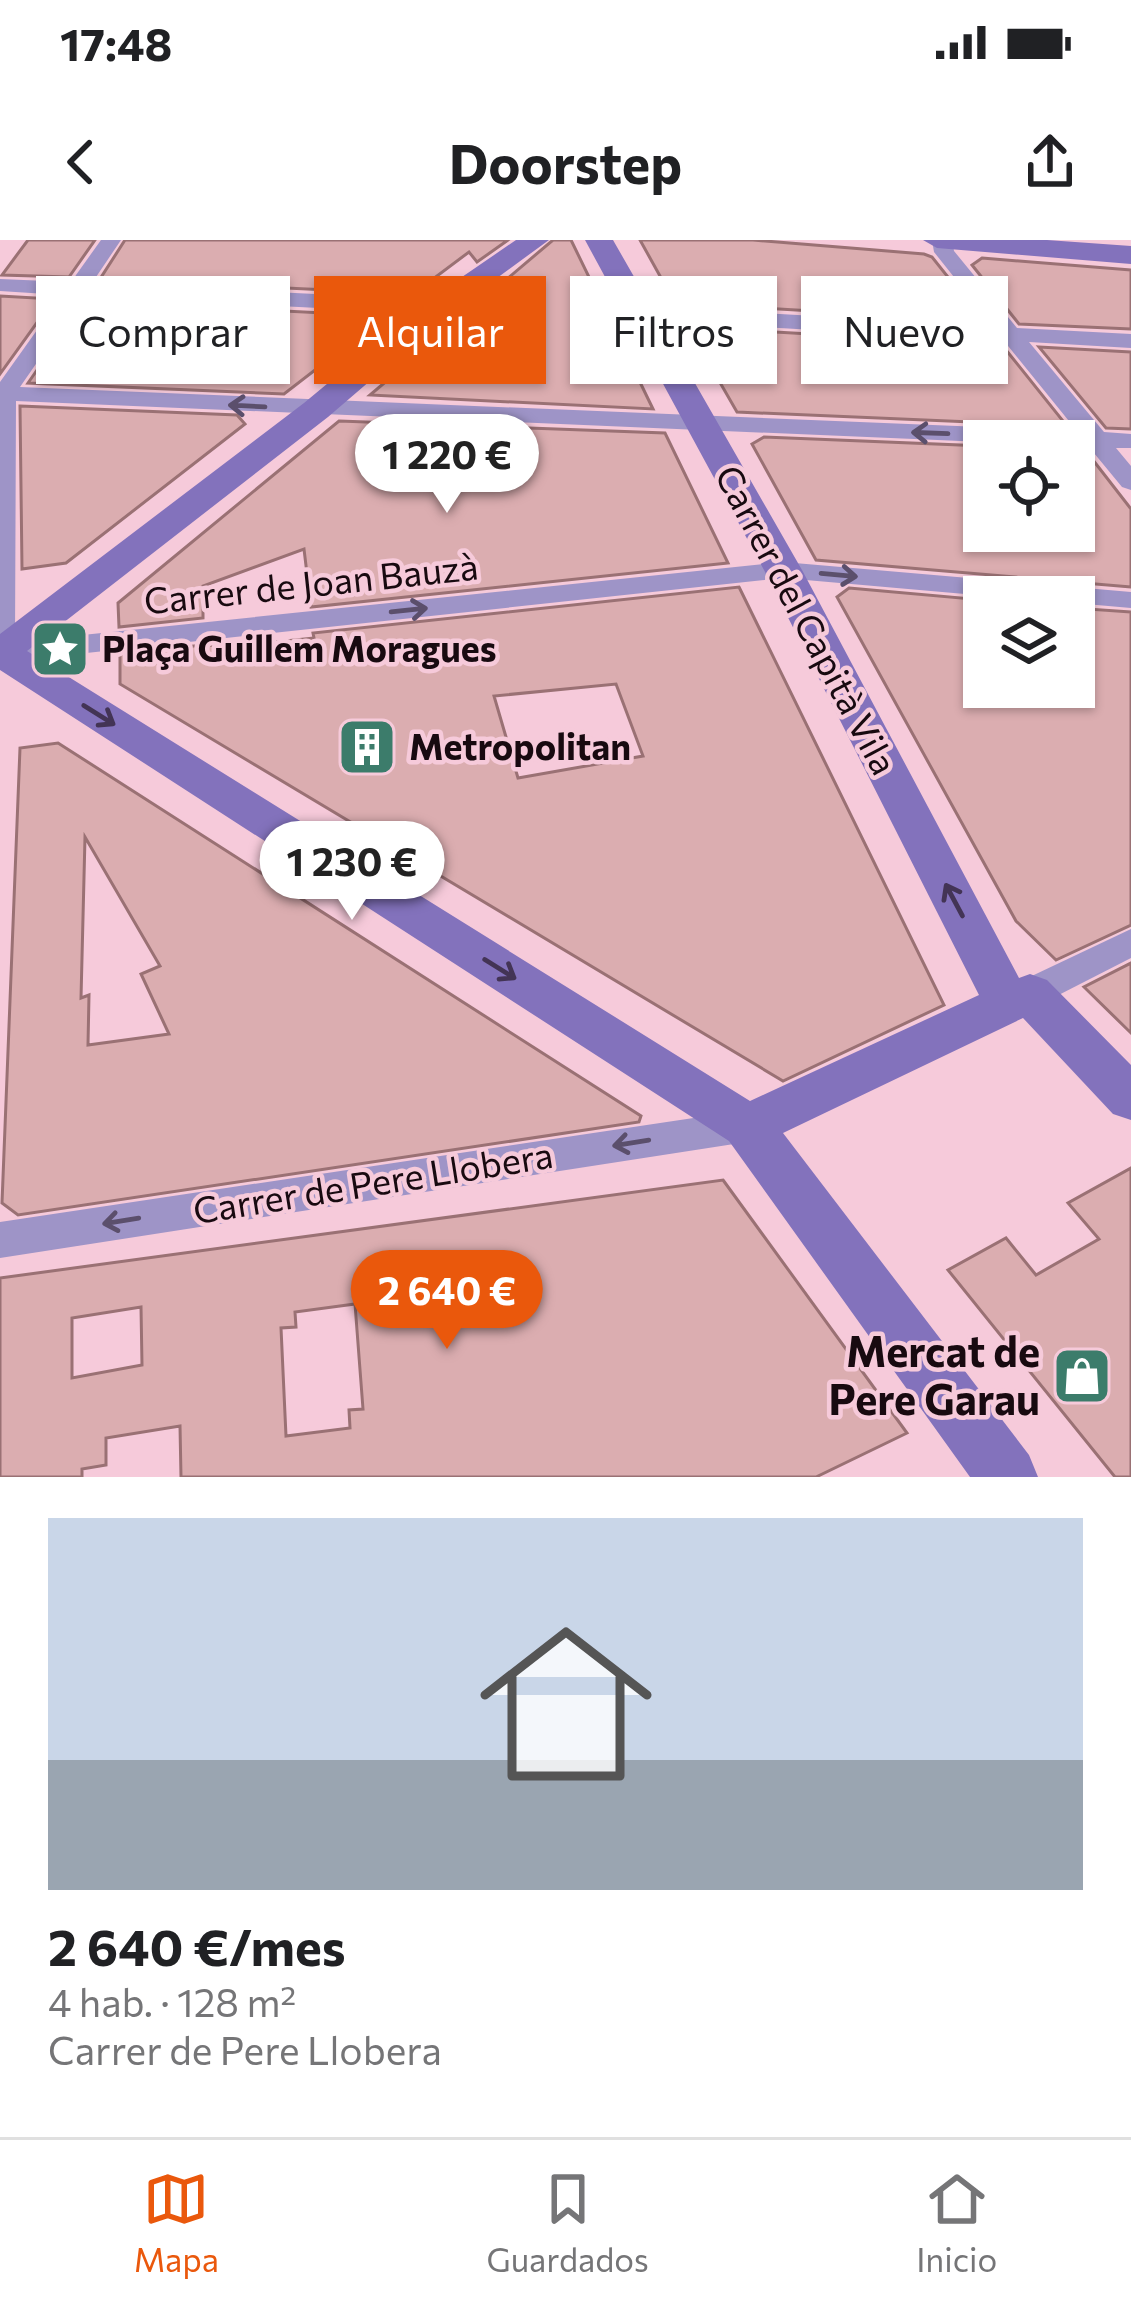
<!DOCTYPE html>
<html lang="es">
<meta charset="utf-8">
<style>
body{margin:0;font-family:Commissioner,sans-serif;background:#f2f2f2;color:#202124;height:100vh;display:flex;flex-direction:column;font-size:45px;white-space:nowrap}
*{box-sizing:border-box;margin:0}
p{font-size:39px;color:#757577}
.icon{flex:none;width:66px;height:66px;fill:none;stroke:currentColor;stroke-width:2;stroke-linecap:round;stroke-linejoin:round}
.map{position:relative;height:1237px;overflow:hidden}
.drawer{display:flex;flex-direction:column;background:#fff;flex:1}
.drawer>*{flex:none}
.guide{position:absolute;left:36px;top:36px;width:1059px;height:108px;display:flex;gap:24px}
.fabs{position:absolute;left:963px;top:180px;display:grid;gap:24px}
.fabs a{display:grid;place-items:center;width:132px;height:132px;border-radius:0px;background:#fff;box-shadow:0 3px 9px #0004;font-size:60px}
.price{position:absolute;translate:-50% -102px;padding:0 27px;border-radius:42px;background:#fff;color:#222;font-size:39px;line-height:78px;filter:drop-shadow(0 3px 6px #0008)}
.price::after{content:'';position:absolute;left:50%;top:72px;width:36px;height:27px;margin-left:-18px;background:inherit;clip-path:polygon(0 0,100% 0,50% 100%)}
.price.on{background:#ea580c;color:#fff}
ul{padding:0;list-style:none}
li{display:grid;align-content:center;gap:24px;height:636px;padding:0 48px}
li span{display:grid;place-items:center;height:372px;border-radius:0px;color:#555}
li>.icon{margin-inline-start:auto}
span .icon{width:216px;height:216px;fill:#fffc;stroke-width:1}
li b{font-size:51px}
.chip{padding:0 42px;border-radius:0px;background:#fff;box-shadow:0 3px 9px #0004;font-size:42px;line-height:108px}
.chip.on{background:#ea580c;color:#fff}
.status{display:flex;justify-content:space-between;align-items:center;height:84px;padding:0 60px;background:#fff;direction:ltr}
.status svg{height:33px;fill:currentColor}
header{display:flex;justify-content:space-between;align-items:center;height:156px;padding:0 48px;background:#fff;font-size:54px;font-weight:700}
.dock{display:flex;justify-content:space-around;align-items:center;height:168px;border-top:3px solid #e0e0e0;background:#fff;font-size:33px;color:#757577}
.dock a{display:grid;justify-items:center;gap:6px}
.dock .on{color:#ea580c}
.map>svg:first-child{display:block}
.building{fill:#dbadb0;stroke:#9a7174;stroke-width:3;fill-rule:evenodd}
.lines{fill:none;stroke-linecap:round;stroke-linejoin:round}
.street{fill:#9e94c7;fill-rule:evenodd}
.secondary{fill:#8372bc;fill-rule:evenodd}
.oneway{stroke:#5b4f6c}
.oneway2{stroke:#433455}
.labels{text-anchor:middle;stroke-width:9;stroke-linejoin:round;paint-order:stroke}
.street-label{font-size:36px;fill:#180a10;stroke:#f6cada}
.poi-label{font-size:36px;font-weight:bold;fill:#180a10;stroke:#f6cada;text-anchor:start}
.near-poi-label{font-size:42px;font-weight:bold;fill:#180a10;stroke:#f6cada;text-anchor:end}
</style>
<div class="status"><b>17:48</b><svg viewBox="0 0 49 12"><path d="M0 12V9h3v3zM5 12V6h3v6zM10 12V3h3v9zM15 12V0h3v12zM26 1h20v11H26zM47 4h2v5h-2z"/></svg></div>
<header><svg class="icon" aria-label="back" viewBox="0 0 24 24"><path d="M15 5l-7 7 7 7"/></svg>Doorstep<svg class="icon" aria-label="share" viewBox="0 0 24 24"><path d="M12 15V3M7 8l5-5 5 5M5 13v7h14v-7"/></svg></header>
<div class="map">
<svg width="1131" height="1237" viewBox="0 0 1131 1237">
<rect width="100%" height="100%" fill="#f6cada"/>
<!-- building -->
<g class="building">
<path d="M28,0H95L69,37L2,35Z"/>
<path d="M125,0H508L477,22L469,12L413,54L100,39Z"/>
<path d="M553,0H571L653,169L370,155Z"/>
<path d="M640,0H753L924,14L932,17L983,81L675,63Z"/>
<path d="M982,18L1131,30V89L1019,84L972,25Z"/>
<path d="M0,56L54,59L0,134Z"/>
<path d="M85,61L385,76L284,154L28,143Z"/>
<path d="M688,87L1002,105L1067,186L737,172Z"/>
<path d="M1039,107L1131,112V189L1106,188Z"/>
<path d="M20,166L237,175L245,184L66,323L22,329Z"/>
<path d="M339,181L665,193L728,323L311,367L304,309L203,346V378L119,387L118,363Z"/>
<path d="M764,197L984,206V291H1074V211H1086L1131,269V347L816,320L752,204Z"/>
<path d="M739,347L944,765L783,841L120,444V414L203,405L238,406L314,398L313,393ZM616,444L643,516L518,538L494,456Z"/>
<path d="M849,348L984,360V447H1074V368L1131,372V685L1056,720L1016,681L837,357Z"/>
<path d="M58,503L641,876L639,882L18,975L2,963L20,508ZM85,597L160,726L141,734L169,794L88,805L89,755L81,758Z"/>
<path d="M1131,723V793L1084,747Z"/>
<path d="M1131,928V1237H1115L948,1030L1006,998L1036,1035L1099,999L1068,963Z"/>
<path d="M723,940L907,1193L816,1237H181L180,1186L106,1198V1225L82,1229V1237H0V1038ZM355,1064L363,1169L349,1170L350,1188L286,1196L281,1088L296,1087L295,1072ZM141,1067L142,1125L72,1138V1078Z"/>
</g>
<g class="lines">
<!-- street -->
<g class="street">
<path d="M101,0H121L92,43L438,60L449,67L438,74L83,56L20,147L1077,191L1004,101L640,80L629,73L640,66L993,86L934,12L932,0H952L954,11L1017,88L1131,94V108L1029,102L1104,192L1131,194V208H1116L1131,226V250L1122,247L1089,207L1074,206V201L984,202L16,161L15,402L783,322L1131,352V368L1074,363V357H999L783,338L12,421L0,426V142L62,55L0,51V39L71,42Z"/>
<path d="M1131,689V718L1043,763L1030,767L1017,763L1012,753L1017,743Z"/>
<path d="M747,870L761,875L766,886L761,897L747,902L0,1018V982Z"/>
</g>
<!-- secondary -->
<g class="secondary">
<path d="M516,0H549L449,73L328,177L27,411L750,861L979,755L764,330L585,0H613L802,330L1019,738L1030,734L1047,740L1131,825V880L1113,874L1023,778L783,893L1029,1215L1038,1237H970L729,901L0,430V394L304,163L427,61Z"/>
<path d="M923,0H1047L1131,6V24L937,8Z"/>
</g>
</g>
<!-- one-way arrows -->
<defs><path id="oneway-shaft" d="M-6 0H5M1.5-3L5.5 0L1.5 3" fill="none" stroke-width="1.6" stroke-linecap="round" stroke-linejoin="round" transform="scale(3)"/></defs>
<g class="oneway">
<use href="#oneway-shaft" transform="translate(247 166) rotate(-177)"/>
<use href="#oneway-shaft" transform="translate(930 193) rotate(-178)"/>
<use href="#oneway-shaft" transform="translate(839 335) rotate(5)"/>
<use href="#oneway-shaft" transform="translate(409 370) rotate(-6)"/>
<use href="#oneway-shaft" transform="translate(631 903) rotate(171)"/>
<use href="#oneway-shaft" transform="translate(121 981) rotate(171)"/>
</g>
<g class="oneway2">
<use href="#oneway-shaft" transform="translate(99 475) rotate(32)"/>
<use href="#oneway-shaft" transform="translate(954 660) rotate(-118)"/>
<use href="#oneway-shaft" transform="translate(500 729) rotate(32)"/>
</g>
<!-- icons -->
<defs>
<symbol id="sight-square" viewBox="-11 -11 22 22"><rect x="-9" y="-9" width="18" height="18" rx="4" fill="#3c7c6b" stroke="#f6cada"/><path d="M0-6L1.8-2.2L6-1.7L2.9 1.2L3.7 5.4L0 3.3L-3.7 5.4L-2.9 1.2L-6-1.7L-1.8-2.2Z" fill="#fff"/></symbol>
<symbol id="building-square" viewBox="-11 -11 22 22"><rect x="-9" y="-9" width="18" height="18" rx="4" fill="#3c7c6b" stroke="#f6cada"/><path d="M-4-6H4V6H1V3H-1V6H-4ZM-2.5-4.3h1.7v1.8h-1.7ZM.8-4.3h1.7v1.8H.8ZM-2.5-1h1.7V.8h-1.7ZM.8-1h1.7V.8H.8Z" fill="#fff"/></symbol>
<symbol id="shop-square" viewBox="-11 -11 22 22"><rect x="-9" y="-9" width="18" height="18" rx="4" fill="#3c7c6b" stroke="#f6cada"/><path d="M-5-2.5h2.3a2.7 3.5 0 0 1 5.4 0H5L5.5 6h-11ZM-1.5-2.5h3a1.5 2.3 0 0 0-3 0Z" fill="#fff"/></symbol>
</defs>
<g fill-rule="evenodd">
<use href="#sight-square" x="27" y="376" width="66" height="66"/>
<use href="#building-square" x="334" y="474" width="66" height="66"/>
<use href="#shop-square" x="1049" y="1103" width="66" height="66"/>
</g>
<g class="labels">
<!-- street labels -->
<g class="street-label">
<text transform="translate(311 344) rotate(-6)" y="13">Carrer de Joan Bauzà</text>
<text transform="translate(806 380) rotate(62)" y="13">Carrer del Capità Vila</text>
<text transform="translate(373 943) rotate(-9)" y="13">Carrer de Pere Llobera</text>
</g>
<!-- poi labels -->
<g class="poi-label">
<text x="102" y="422">Plaça Guillem Moragues</text>
<text x="409" y="520">Metropolitan</text>
</g>
<!-- near-poi labels -->
<g class="near-poi-label">
<text x="1040" y="1127">Mercat de<tspan x="1040" dy="48">Pere Garau</tspan></text>
</g>
</g>
</svg>
<div class="fabs">
<a><svg class="icon" aria-label="locate" viewBox="0 0 24 24"><circle cx="12" cy="12" r="6"/><path d="M12 2v4M12 18v4M2 12h4M18 12h4"/></svg></a>
<a><svg class="icon" aria-label="layers" viewBox="0 0 24 24"><path d="M12 4l9 5-9 5-9-5zM3 14l9 5 9-5"/></svg></a>
</div>
<b class="price" style="left:447px;top:276px">1 220 €</b>
<b class="price" style="left:352px;top:683px">1 230 €</b>
<b class="price on" style="left:447px;top:1112px">2 640 €</b>
<div class="guide">
<a class="chip">Comprar</a>
<a class="chip on">Alquilar</a>
<a class="chip">Filtros</a>
<a class="chip">Nuevo</a>
</div>
</div>
<section class="drawer">
<ul>
<li><span style="background:linear-gradient(#c9d6e8 65%,#9aa5b1 0)"><svg class="icon" aria-label="home" viewBox="0 0 24 24"><path d="M3 11l9-7 9 7M6 9v11h12V9"/></svg></span><div><b>2 640 €/mes</b><p>4 hab. · 128 m²</p><p>Carrer de Pere Llobera</p></div></li>
</ul>
</section>
<nav class="dock">
<a class="on"><svg class="icon" aria-label="map" viewBox="0 0 24 24"><path d="M3 6l6-2 6 2 6-2v14l-6 2-6-2-6 2zM9 4v14M15 6v14"/></svg>Mapa</a>
<a><svg class="icon" aria-label="saved" viewBox="0 0 24 24"><path d="M7 4h10v16l-5-4-5 4z"/></svg>Guardados</a>
<a><svg class="icon" aria-label="home" viewBox="0 0 24 24"><path d="M3 11l9-7 9 7M6 9v11h12V9"/></svg>Inicio</a>
</nav>
